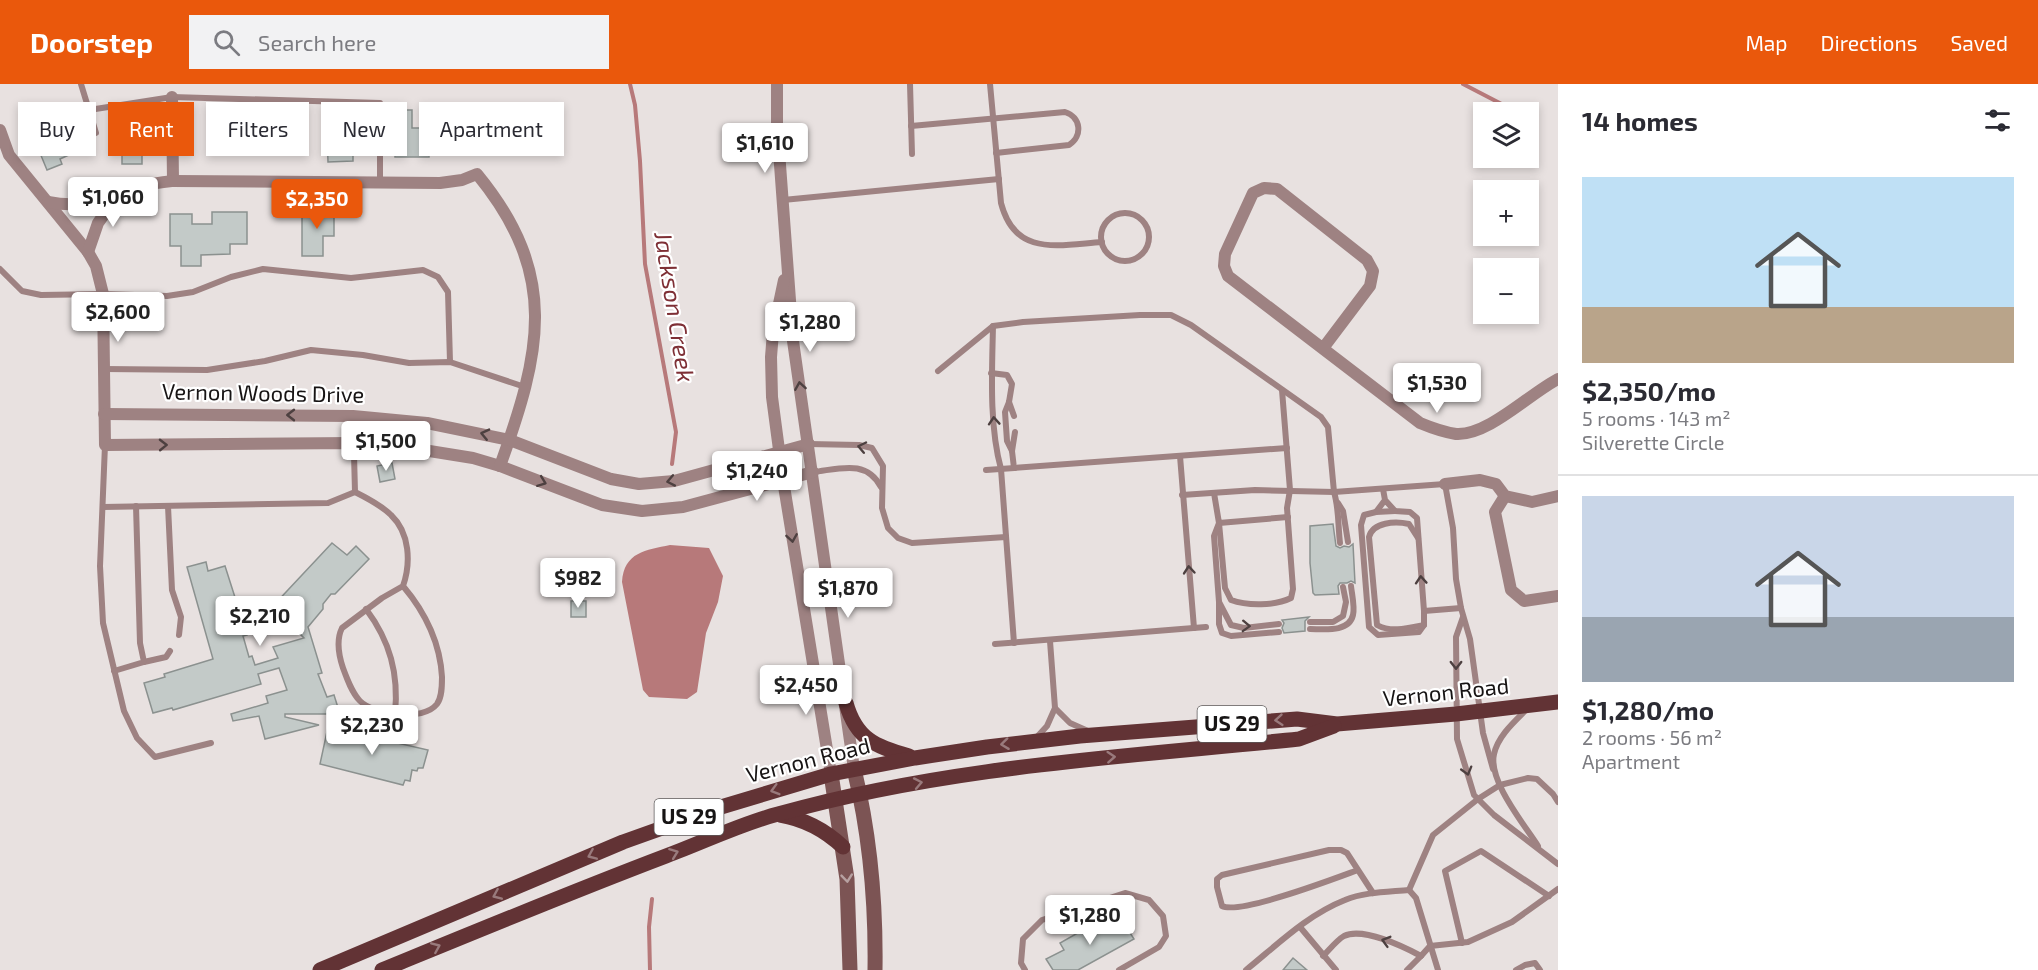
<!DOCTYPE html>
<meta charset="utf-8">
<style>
body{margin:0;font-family:"Exo 2",sans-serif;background:#f2f2f3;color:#2b2b33;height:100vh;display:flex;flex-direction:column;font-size:22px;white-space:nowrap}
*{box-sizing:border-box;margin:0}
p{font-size:20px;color:#7c7c81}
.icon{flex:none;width:33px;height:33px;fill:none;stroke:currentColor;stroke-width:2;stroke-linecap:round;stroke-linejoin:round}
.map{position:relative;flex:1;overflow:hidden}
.panel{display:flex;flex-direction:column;background:#fff;width:480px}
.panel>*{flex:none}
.hud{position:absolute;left:18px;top:18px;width:570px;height:54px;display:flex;gap:12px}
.buttons{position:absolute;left:1473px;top:18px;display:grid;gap:12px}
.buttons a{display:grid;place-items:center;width:66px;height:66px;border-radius:0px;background:#fff;box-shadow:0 3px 9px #0003;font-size:30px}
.price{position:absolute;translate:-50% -51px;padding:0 14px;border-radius:6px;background:#fff;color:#222;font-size:20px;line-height:39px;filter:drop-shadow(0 2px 3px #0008)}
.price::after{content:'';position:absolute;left:50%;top:36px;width:18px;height:14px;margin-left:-9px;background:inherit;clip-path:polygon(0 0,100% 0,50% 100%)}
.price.active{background:#ea580c;color:#fff}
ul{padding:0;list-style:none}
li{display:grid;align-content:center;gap:12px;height:318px;padding:0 24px}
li+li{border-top:2px solid #e1e1e2}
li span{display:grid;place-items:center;height:186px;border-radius:0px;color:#555}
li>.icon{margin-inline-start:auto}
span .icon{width:108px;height:108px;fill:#fffc;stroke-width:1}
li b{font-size:26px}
h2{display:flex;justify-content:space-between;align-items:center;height:72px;padding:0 24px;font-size:26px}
.pill{padding:0 21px;border-radius:0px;background:#fff;box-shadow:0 3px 9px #0003;font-size:21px;line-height:54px}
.pill.active{background:#ea580c;color:#fff}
header{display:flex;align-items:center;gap:36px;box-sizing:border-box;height:84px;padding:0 30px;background:#ea580c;color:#fff}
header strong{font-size:28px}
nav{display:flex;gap:33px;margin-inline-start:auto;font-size:21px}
.search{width:420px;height:54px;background:#f2f2f3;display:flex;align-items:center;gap:15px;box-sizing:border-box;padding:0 21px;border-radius:0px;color:#7c7c81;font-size:22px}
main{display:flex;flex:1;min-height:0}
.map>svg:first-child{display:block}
.water{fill:#b7797a}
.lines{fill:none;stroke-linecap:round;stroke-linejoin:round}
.stream{stroke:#b7797a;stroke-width:4}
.building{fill:#c3cac8;stroke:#8b918f;stroke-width:1.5}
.lane{stroke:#9e8282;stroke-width:6}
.street{stroke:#9e8282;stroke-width:12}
.secondary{stroke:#7c5454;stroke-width:15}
.primary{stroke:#623335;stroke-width:15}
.oneway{stroke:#4d4040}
.oneway2{stroke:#997a7c}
.oneway3{stroke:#b7a1a1}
.labels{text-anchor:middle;stroke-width:4.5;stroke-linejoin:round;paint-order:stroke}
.shield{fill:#fff;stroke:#5d5a5a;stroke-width:1.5}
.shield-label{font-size:21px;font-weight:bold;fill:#171414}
.street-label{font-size:22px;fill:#171414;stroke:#fff}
.water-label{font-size:24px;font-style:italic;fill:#7e2f35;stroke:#fff}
</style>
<header>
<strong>Doorstep</strong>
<div class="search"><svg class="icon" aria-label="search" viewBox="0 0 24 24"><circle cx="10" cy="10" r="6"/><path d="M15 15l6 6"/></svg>Search here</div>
<nav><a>Map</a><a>Directions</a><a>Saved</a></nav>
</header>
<main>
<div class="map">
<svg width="1558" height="886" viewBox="0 0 1558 886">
<rect width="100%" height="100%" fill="#e8e1e0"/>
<!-- water -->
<path class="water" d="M670,461L709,464L723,492L718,518L706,549L697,608L687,615L649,613L643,606L622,498C624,468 646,466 670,461Z"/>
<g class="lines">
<!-- stream -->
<g class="stream">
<path d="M630,0L635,21L640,77L645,180L676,348L672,380"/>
<path d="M1463,0L1517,28"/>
<path d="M1528,34L1537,38"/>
<path d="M650,886L649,843L652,815"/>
</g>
</g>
<!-- building -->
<g class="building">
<path d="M395,26H412V44H429V73H395Z"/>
<path d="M337,29H362V69H353V77L328,78L327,48H337Z"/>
<path d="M74,35L80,50L67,55L73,69L60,75L62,80L47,86L33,52Z"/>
<path d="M131,35V47H141V53L150,52V71H142V80H122V61H116L115,36Z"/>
<path d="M311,123H334V152H323V172H302V132H311Z"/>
<path d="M212,128H247V160H230V170L201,171V182H181V162H170V130H192V140H212Z"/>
<path d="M392,379L395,395L380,398L377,382Z"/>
<path d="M1333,440L1336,462L1340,464L1344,462L1349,463L1353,460L1355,499L1351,497L1347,499H1340L1338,502L1339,510L1315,511L1313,509L1310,479V442Z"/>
<path d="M332,459L347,471L356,462L369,475L335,510H331L323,520V525L308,543L322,589L318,590L327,613L334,611L340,630H285V633L319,641L265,655L259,632L233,637L231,630L268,619L266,612L287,606L279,584L258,590L261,600L173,626L172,624L153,629L144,599L165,593L164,590L213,575L187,483L206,478L208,487L225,482L247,551L243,552L249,573L252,572L255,581L278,574L273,563L304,554L272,523Z"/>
<rect x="571" y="517" width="15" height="16"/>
<path d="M1309,533L1305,537V547L1284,549L1282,544L1284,539L1282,536Z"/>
<path d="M328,643L428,666L423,684H418L417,687L412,686L410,697L405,696L403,701L320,680Z"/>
<path d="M1120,833L1134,855L1078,886H1053L1046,875L1064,866L1060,859L1097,838L1101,844Z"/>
<path d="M1293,874L1307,886H1283Z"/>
</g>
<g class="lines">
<!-- lane -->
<g class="lane">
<path d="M81,0L96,49"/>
<path d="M910,0L912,70"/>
<path d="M990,0L1001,119C1015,173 1058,161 1102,158"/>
<path d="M89,26L172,13L380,19V98"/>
<path d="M911,42L1065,28C1081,33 1083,52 1069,61L996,69"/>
<path d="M783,116L999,95"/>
<circle cx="1125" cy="153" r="24"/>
<path d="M0,185L22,207L41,211L103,210L167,212L193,208L231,193L263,185L351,194L423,186L438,193L448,208L450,278"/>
<path d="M993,242C992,288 989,341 1001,385L1014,559"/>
<path d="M104,285L207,286L265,277L311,266L363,271L409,279L450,278L525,303"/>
<path d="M938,287L993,242L1023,238L1140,231H1171L1191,241L1321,333L1328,343L1334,408C1339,424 1338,443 1340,459"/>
<path d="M991,289L1007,291L1012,300L1009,318L1005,328L1007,357L1012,367L1014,384"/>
<path d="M1009,318L1014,332"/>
<path d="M353,332L355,408C367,414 381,421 391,431C410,449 411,479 403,502L382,514L342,544C336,556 339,572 343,584C347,595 352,609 360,617C374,631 423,638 437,620C442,613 442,602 442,593C440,558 425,528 403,502"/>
<path d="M809,360L859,361L872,364L883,382L882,424L888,444L898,454L912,459L1006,453"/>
<path d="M105,361L100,482L103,539L124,627L137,654L155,673L211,659"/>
<path d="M1012,367L1015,348"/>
<path d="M1180,372L1194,544"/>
<path d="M986,386L1287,364"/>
<path d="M813,388C840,385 866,375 881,403"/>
<path d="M1383,405L1385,416L1395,427L1410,428L1417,434L1424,527V541L1419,548L1378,551L1369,543L1361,441L1364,431L1376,428L1385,416"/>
<path d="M1214,409L1219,439L1288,433"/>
<path d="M1182,411L1255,406L1334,408L1445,400L1453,444L1456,495L1461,524L1470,555L1483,649L1493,685"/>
<path d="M1338,419L1343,427L1348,458"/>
<path d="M168,422L172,506L181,533L179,551"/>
<path d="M103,423L328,419L355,408"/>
<path d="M1376,428L1395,427"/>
<path d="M1219,439L1225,504L1231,516C1247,522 1275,522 1291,514L1293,505L1287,424L1290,406L1282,306"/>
<path d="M1219,439L1214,452L1219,518L1231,541L1244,544L1279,540"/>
<path d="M1418,454L1409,440C1395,437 1373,438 1369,453L1377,541C1391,549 1409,544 1424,541"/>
<path d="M1219,518V540L1222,549L1231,552L1279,548"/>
<path d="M366,525C390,557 399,590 395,630"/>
<path d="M1424,527L1461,524"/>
<path d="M1463,533L1456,553L1457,655L1474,711L1494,731L1558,780"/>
<path d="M1310,538H1333L1343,532L1346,518L1343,503"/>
<path d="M1310,545C1323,545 1349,549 1353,531C1355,523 1352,511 1351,502"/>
<path d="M1050,557L1055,624"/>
<path d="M995,560L1206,543"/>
<path d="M144,578L166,573L170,567"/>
<path d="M114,587L144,578L140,559L136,422"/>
<path d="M1527,625C1514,638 1498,652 1494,670C1488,697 1524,740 1538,762"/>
<path d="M1036,654L1047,642L1055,624L1070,639L1088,647"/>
<path d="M1358,786C1336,794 1240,831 1222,822L1217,803V795L1222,791L1329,766H1341L1347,769L1373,809"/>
<path d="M1409,806L1433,751L1478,715L1500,701L1528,694L1537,695L1553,710L1558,718"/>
<path d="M1300,843L1336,886"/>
<path d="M1462,859L1445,787L1481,767L1549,812"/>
<path d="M1323,872C1329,866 1337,856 1344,852C1363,843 1404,863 1421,872L1407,886"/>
<path d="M1421,872L1430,862L1468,858L1512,838L1558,805"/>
<path d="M1025,886L1021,879L1023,855L1042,836L1125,809L1149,816L1163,832L1166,852L1159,863L1119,886"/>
<path d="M1246,886C1277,861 1307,831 1345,816C1364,808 1388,808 1409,806L1416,814L1438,886"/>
<path d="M1516,886L1525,881L1535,879L1540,886"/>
</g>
<!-- street -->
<g class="street">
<path d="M777,0V40L793,257L854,685"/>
<path d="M172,13L173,97"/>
<path d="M0,46L9,71L88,168L96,182L103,210L105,361L354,359L417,365L473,374L500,382L602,421L642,427L683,423L813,388"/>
<path d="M48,118C89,126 107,112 145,102C154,99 164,98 173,97L440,99L462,96L477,90C560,191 541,268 500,382"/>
<path d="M88,168L98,139L118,111"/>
<path d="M784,196L773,248L771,273L772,313L783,396L831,690"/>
<path d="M1324,263L1370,202L1373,187L1367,176L1277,105L1264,104L1253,109L1225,170L1224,182L1228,192L1420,339C1432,344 1443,348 1456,350C1488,352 1529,310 1558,295"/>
<path d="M104,330L353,332L427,339L510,356L611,395L639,400L674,397L809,360"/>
<path d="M1445,400L1480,396L1496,400L1505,412L1532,418L1558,412"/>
<path d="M1505,412L1495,428L1511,506L1524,517L1558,512"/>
</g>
<!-- secondary -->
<g class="secondary">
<path d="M854,685C870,751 876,819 875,886"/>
<path d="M831,690L847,795L850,886"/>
</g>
<!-- primary -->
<g class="primary">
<path d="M846,619C856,655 876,663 909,672"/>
<path d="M780,731C804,735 825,746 843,763"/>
<path d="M320,886L623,758L721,723L831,690L915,674L987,663L1080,652L1297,635L1337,640L1456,630L1558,618"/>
<path d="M382,886C477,847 571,808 666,772C704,758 740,740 778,730C948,682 1124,673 1299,655L1334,642"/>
</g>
</g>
<!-- one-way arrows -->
<defs><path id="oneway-chevron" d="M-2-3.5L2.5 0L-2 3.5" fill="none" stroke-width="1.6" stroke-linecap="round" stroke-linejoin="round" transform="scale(1.5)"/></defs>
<g class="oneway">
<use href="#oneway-chevron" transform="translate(800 302) rotate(-99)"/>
<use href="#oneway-chevron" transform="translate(291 331) rotate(-180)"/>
<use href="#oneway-chevron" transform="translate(994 337) rotate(-94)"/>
<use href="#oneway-chevron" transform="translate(485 350) rotate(-167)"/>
<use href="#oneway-chevron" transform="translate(163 361) rotate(-1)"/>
<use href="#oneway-chevron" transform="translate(862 363) rotate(-168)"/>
<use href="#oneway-chevron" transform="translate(671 397) rotate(169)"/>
<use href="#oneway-chevron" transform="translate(542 398) rotate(21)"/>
<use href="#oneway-chevron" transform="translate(792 454) rotate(81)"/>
<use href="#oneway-chevron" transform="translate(1189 486) rotate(-95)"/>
<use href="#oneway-chevron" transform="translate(1421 496) rotate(-94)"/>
<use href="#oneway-chevron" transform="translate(1246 542) rotate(2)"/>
<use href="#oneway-chevron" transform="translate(1456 581) rotate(90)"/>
<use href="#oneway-chevron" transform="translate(1467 687) rotate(74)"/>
<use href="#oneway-chevron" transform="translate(1386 857) rotate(-164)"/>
</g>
<g class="oneway2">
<use href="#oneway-chevron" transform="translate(1279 636) rotate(175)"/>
<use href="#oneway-chevron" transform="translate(1005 660) rotate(173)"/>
<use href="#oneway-chevron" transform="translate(1111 673) rotate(-4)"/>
<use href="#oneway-chevron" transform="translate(918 699) rotate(-11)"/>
<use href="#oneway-chevron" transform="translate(775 706) rotate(164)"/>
<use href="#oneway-chevron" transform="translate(674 769) rotate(-21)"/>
<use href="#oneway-chevron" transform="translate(592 771) rotate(157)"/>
<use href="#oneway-chevron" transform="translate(497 811) rotate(157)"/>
<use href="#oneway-chevron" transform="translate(436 863) rotate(-23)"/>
</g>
<use class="oneway3" href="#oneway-chevron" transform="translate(847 794) rotate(84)"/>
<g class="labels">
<!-- shield labels -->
<g class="shield">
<rect x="1197.5" y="622" width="69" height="36" rx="4.5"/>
<rect x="654.5" y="715" width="69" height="36" rx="4.5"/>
</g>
<g class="shield-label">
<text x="1232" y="647">US 29</text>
<text x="689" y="740">US 29</text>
</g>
<!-- street labels -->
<g class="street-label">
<text transform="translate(263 309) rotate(1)" y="8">Vernon Woods Drive</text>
<text transform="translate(1446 608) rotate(-6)" y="8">Vernon Road</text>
<text transform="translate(808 676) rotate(-14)" y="8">Vernon Road</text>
</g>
<!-- water labels -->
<g class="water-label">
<text transform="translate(674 223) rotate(81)" y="8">Jackson Creek</text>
</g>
</g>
</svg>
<div class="buttons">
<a><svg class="icon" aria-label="layers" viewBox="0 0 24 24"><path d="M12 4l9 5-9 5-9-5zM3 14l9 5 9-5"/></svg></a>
<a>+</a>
<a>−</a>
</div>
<b class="price" style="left:765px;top:90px">$1,610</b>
<b class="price" style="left:113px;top:144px">$1,060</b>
<b class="price active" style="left:317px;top:146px">$2,350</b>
<b class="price" style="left:118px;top:259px">$2,600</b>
<b class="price" style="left:810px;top:269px">$1,280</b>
<b class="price" style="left:1437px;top:330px">$1,530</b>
<b class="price" style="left:386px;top:388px">$1,500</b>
<b class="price" style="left:757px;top:418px">$1,240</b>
<b class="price" style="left:578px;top:525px">$982</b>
<b class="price" style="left:848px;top:535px">$1,870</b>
<b class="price" style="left:260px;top:563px">$2,210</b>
<b class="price" style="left:806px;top:632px">$2,450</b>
<b class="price" style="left:372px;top:672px">$2,230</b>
<b class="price" style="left:1090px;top:862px">$1,280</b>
<div class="hud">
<a class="pill">Buy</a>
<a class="pill active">Rent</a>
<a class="pill">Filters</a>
<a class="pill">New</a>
<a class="pill">Apartment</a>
</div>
</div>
<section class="panel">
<h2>14 homes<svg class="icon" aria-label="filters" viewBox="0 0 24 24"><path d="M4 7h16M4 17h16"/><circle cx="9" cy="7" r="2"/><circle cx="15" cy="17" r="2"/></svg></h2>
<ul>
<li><span style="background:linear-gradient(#bfe0f5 70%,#b9a48a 0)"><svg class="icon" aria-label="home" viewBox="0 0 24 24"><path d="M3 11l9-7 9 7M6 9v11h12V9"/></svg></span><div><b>$2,350/mo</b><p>5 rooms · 143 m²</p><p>Silverette Circle</p></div></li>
<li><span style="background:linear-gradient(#c9d6e8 65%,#9aa5b1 0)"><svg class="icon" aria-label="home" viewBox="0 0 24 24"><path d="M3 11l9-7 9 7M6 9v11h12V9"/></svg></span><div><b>$1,280/mo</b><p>2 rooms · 56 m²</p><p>Apartment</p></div></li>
</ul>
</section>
</main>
